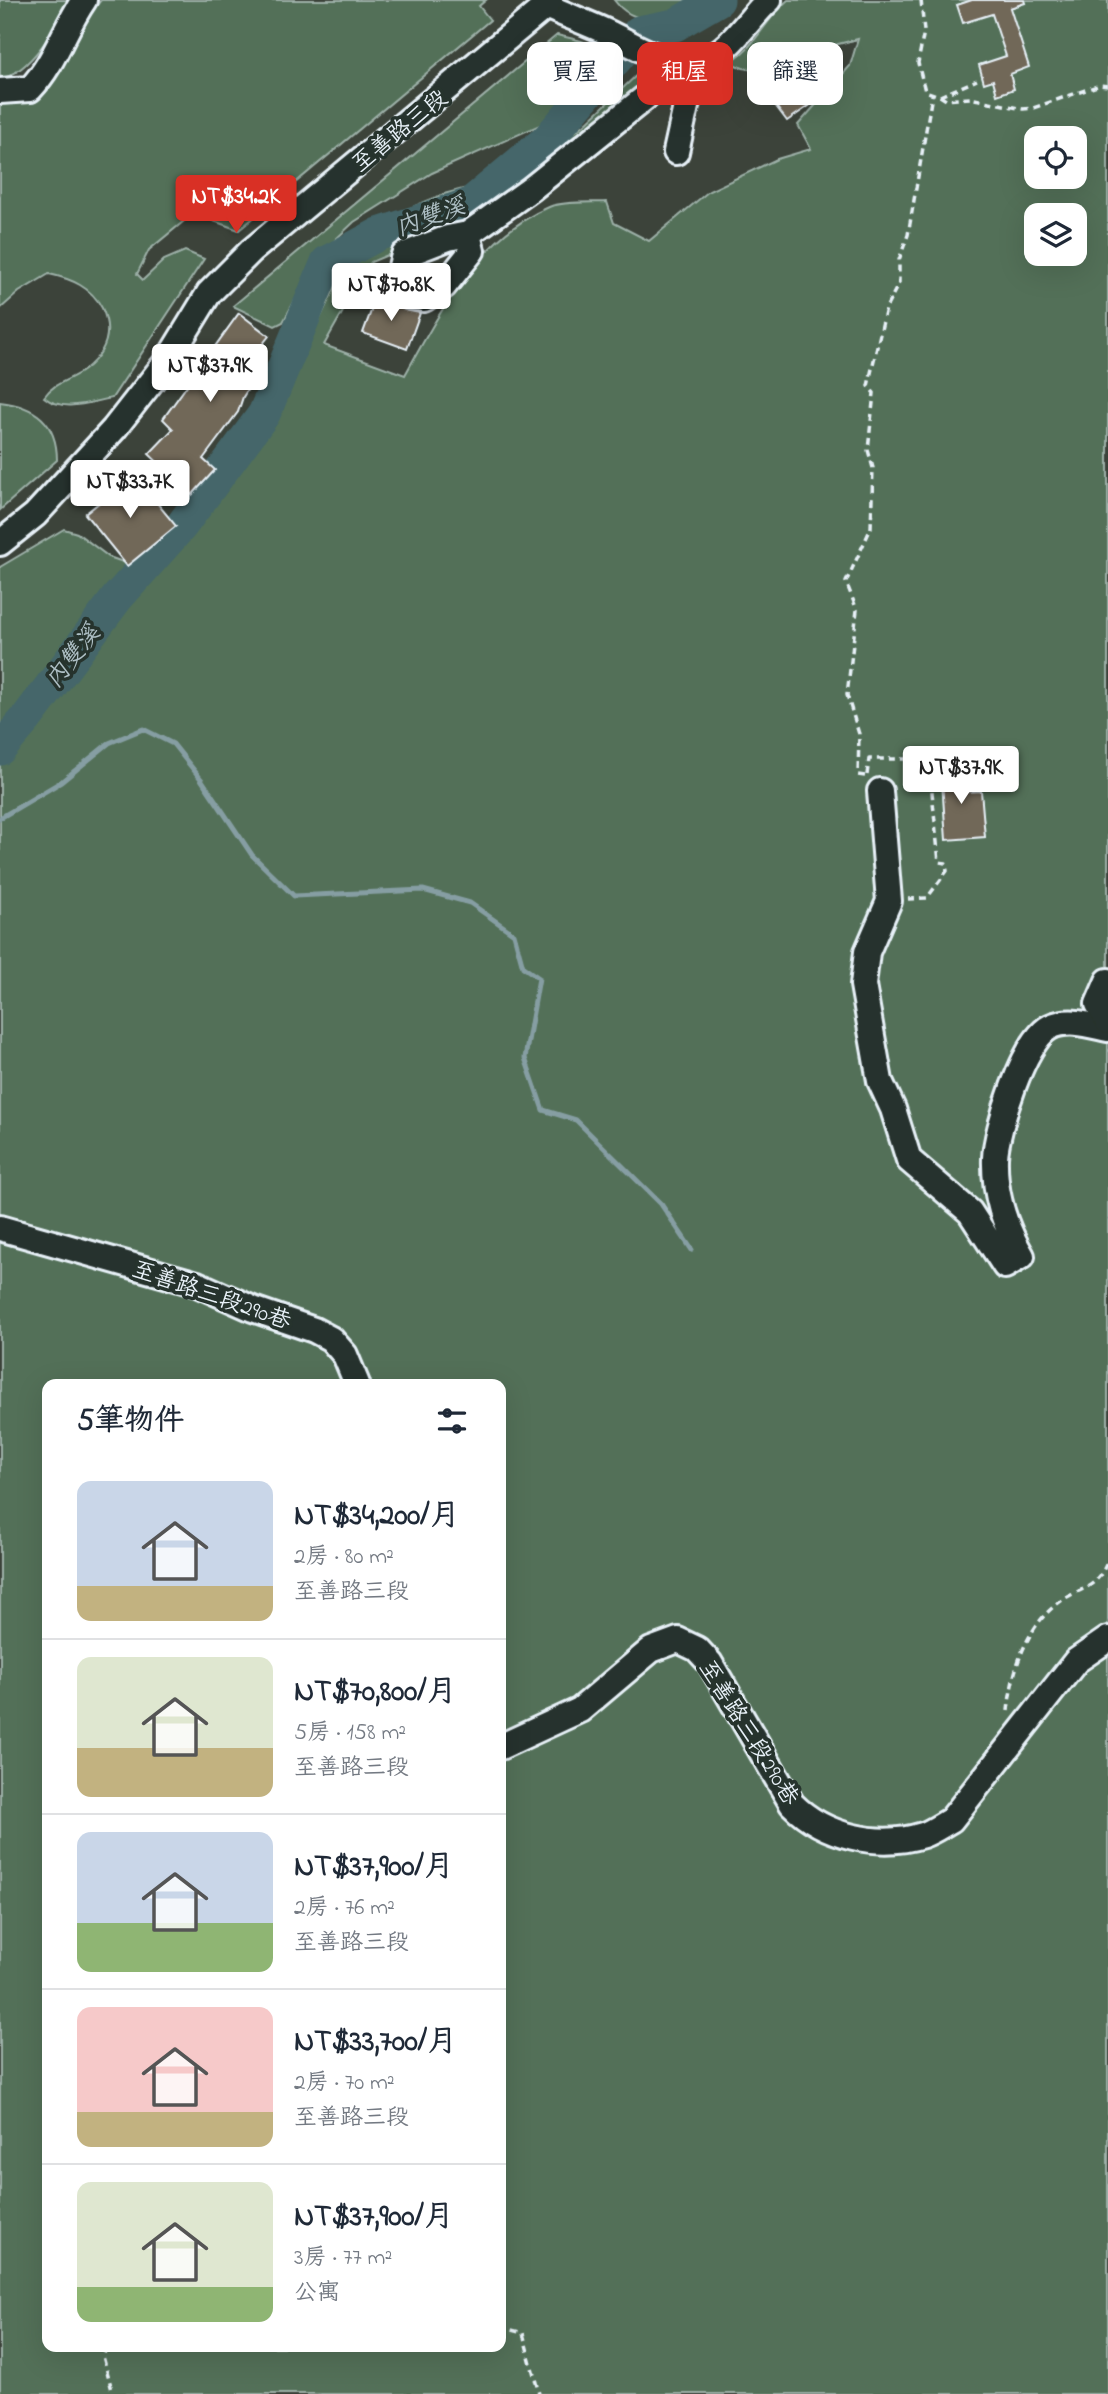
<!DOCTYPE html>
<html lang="zh-TW">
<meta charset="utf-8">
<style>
body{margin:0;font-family:"Indie Flower","LXGW WenKai TC",sans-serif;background:#f6f6f7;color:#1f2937;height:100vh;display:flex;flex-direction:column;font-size:26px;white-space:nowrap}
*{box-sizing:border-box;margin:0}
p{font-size:23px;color:#747a83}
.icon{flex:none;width:38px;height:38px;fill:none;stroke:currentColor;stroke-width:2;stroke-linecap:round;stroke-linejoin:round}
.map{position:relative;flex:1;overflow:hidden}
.drawer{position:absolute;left:42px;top:1379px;width:464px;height:973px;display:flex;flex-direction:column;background:#fff;border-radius:14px;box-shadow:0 7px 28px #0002}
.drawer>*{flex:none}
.top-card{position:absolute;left:527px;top:42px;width:476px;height:63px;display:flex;gap:14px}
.controls{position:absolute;left:1024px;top:126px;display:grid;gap:14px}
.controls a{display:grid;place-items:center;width:63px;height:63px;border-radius:14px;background:#fff;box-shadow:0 7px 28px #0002;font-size:35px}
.price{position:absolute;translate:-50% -60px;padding:0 16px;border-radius:7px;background:#fff;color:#222;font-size:23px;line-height:46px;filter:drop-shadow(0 2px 4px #0008)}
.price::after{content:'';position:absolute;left:50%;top:42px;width:21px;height:16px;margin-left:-10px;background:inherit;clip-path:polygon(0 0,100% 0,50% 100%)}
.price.on{background:#d93025;color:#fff}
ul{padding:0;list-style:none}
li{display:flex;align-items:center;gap:21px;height:175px;padding:0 35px}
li+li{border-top:2px solid #e0e1e3}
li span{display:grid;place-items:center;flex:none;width:196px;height:140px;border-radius:14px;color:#555}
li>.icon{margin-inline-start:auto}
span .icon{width:84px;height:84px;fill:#fffc;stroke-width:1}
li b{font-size:30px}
h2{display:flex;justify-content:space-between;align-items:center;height:84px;padding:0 35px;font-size:30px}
.tag{padding:0 24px;border-radius:14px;background:#fff;box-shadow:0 7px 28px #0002;font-size:24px;line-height:63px}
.tag.on{background:#d93025;color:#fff}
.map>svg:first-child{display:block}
.green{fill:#527058;stroke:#9db0a8;stroke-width:2;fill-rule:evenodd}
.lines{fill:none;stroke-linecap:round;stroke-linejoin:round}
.stream{stroke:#869ea3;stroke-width:5}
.river{stroke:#44666a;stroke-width:33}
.building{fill:#716859;stroke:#e8f1f8;stroke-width:2}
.minor-casing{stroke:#e8f1f8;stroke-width:30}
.path{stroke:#e8f1f8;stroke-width:3.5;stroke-dasharray:7 5;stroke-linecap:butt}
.minor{stroke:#26332d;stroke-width:24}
.labels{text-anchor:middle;stroke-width:7;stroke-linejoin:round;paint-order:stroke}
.street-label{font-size:23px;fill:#e8f1f8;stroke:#26332d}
.water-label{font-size:24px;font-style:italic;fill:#afc0c6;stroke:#26332d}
</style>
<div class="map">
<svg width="1108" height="2394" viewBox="0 0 1108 2394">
<rect width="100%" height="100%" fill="#3c433a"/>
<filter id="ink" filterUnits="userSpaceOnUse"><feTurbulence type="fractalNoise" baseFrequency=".0143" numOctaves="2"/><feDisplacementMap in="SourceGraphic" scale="14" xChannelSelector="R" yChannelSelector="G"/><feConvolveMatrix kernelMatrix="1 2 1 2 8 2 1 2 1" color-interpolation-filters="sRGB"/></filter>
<g filter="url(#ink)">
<!-- green -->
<g class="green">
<path d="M0,0H71C56,27 30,73 0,79Z"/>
<path d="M101,0H486L479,6L490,20L239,230L197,215L189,217L149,250L137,274L143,280L164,260L185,251L204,259L112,398C90,402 63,413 44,397C54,382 71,380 84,370C106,353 113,332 102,308C91,287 72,279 49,274L19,292L0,309V102L27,103L52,84L83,22Z"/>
<path d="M614,0H702C672,15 639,33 614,0Z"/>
<path d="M788,0H1108V2394H0V567L64,529L77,533L109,557L151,572L167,557L270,423L337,283L366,237L398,213L444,194L494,181L541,157L584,125L640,72L650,69L654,82L447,230L371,262L324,345L405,375C440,312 478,237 549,207C564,201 590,203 607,202L614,223L649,241L709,191L777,159L811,149L798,125L850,66L858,39L791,56L765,71L743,68L728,62C752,53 767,17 788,0ZM1036,138H1074V177H1036ZM1036,215H1074V254H1036ZM47,1384H500V2347H47Z"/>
<path d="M557,35C573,39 607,43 608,65L540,125L432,173L354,222L320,254L283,322L275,326L233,306Z"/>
<path d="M0,402C35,406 57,422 57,460L0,510Z"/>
</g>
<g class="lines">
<!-- stream -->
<path class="stream" d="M0,818L61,782L109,743L143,729L173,744L201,779L252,855L294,896L423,890L470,903L514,934L523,967L539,978L525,1058L543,1110L576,1120L661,1204L692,1250"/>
<!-- river -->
<path class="river" d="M0,749L26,719L117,598L182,525L264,414L327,262L379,234L470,204L548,139L639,32L675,25L718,0"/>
</g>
<!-- building -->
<g class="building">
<path d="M972,0H1024L1025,3L1010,8L1029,67L1010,74L1014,89L997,95L993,80L984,83L979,65L1006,56L992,14L963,23L957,5Z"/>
<path d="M787,63L816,101L787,121L759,84Z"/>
<path d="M377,295L405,310L420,313L407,349L363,333Z"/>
<path d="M239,313L269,336L254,355L262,361L251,376L254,379L243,397L238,412L203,459L215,470L192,495L149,454L173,429L163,419Z"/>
<path d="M134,475L176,526L127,566L85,514Z"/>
<path d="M963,765L965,792L981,791L985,837L946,840L941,767Z"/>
</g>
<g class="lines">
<defs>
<g id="minor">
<path d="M546,6C568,16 590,24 611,34C640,48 672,71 707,58C732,49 749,17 769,0"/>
<path d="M0,91L30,89C55,63 64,29 84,0"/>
<path d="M676,152L692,79V60"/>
<path d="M468,234L472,251L444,286L424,299L408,296L396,286L404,255L448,238L468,234L531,189L657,88L663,59"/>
<path d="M0,543L35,515L114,429L168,360L209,293L251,251L546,6L550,0"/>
<path d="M880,791L889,901L867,952L863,985L880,1081L893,1109L909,1160L970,1212L1005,1266L1022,1256C1005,1227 994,1193 995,1158C996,1130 1024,1040 1050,1027C1069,1018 1089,1025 1108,1029"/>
<path d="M1108,981L1098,1004L1108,1022"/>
<path d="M0,1228L197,1284L253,1309L314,1330L331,1339L345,1355L357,1384"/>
<path d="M500,1747L580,1710L651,1650L678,1640L697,1649L710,1663L792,1804C824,1836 878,1849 923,1835C932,1832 942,1825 951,1820L1076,1661L1108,1639"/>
</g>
</defs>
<!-- minor casing -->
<use href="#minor" class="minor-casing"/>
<!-- path -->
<g class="path">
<path d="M921,0L924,31L918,63L925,91L940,96L977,80"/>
<path d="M940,96L946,100L970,98L1023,109L1033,108L1100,85L1108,86"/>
<path d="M867,775L869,759H935"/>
<path d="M865,776L858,775L859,734L847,695L857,610L846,582L871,528L873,468L868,450L874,393L868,386L886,308L899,283V260L908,235L932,95"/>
<path d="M908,899L927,898L947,871L946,863L939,862L931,782"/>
<path d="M1008,1711C1012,1671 1026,1625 1061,1601C1082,1586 1096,1591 1108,1560"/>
<path d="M47,1937V1940"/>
<path d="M500,2327L523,2333L539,2394"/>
<path d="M107,2347L103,2356L113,2394"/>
</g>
<!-- minor -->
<use href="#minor" class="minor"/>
</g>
</g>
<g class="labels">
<!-- street labels -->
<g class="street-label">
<text transform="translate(399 130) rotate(-39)" y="8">至善路三段</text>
<text transform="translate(212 1294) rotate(19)" y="8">至善路三段290巷</text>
<text transform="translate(750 1732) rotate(58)" y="8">至善路三段290巷</text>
</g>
<!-- water labels -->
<g class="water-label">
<text transform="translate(430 216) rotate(-20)" y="8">內雙溪</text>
<text transform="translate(72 656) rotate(-52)" y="8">內雙溪</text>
</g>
</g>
</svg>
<div class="controls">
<a><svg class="icon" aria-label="locate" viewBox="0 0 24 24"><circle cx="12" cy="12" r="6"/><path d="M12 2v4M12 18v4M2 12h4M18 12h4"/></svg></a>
<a><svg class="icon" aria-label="layers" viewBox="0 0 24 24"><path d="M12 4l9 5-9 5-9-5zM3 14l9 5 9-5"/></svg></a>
</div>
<b class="price on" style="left:236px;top:235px">NT$34.2K</b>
<b class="price" style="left:391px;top:323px">NT$70.8K</b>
<b class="price" style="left:210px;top:404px">NT$37.9K</b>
<b class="price" style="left:130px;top:520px">NT$33.7K</b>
<b class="price" style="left:961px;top:806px">NT$37.9K</b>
<div class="top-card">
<a class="tag">買屋</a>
<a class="tag on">租屋</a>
<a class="tag">篩選</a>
</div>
<section class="drawer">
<h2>5筆物件<svg class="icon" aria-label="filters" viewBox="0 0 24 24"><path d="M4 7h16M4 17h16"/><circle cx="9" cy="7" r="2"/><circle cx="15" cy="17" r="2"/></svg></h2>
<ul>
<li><span style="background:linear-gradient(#c9d6e8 75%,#c2b280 0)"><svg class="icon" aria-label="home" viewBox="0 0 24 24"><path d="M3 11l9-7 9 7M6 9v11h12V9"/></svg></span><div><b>NT$34,200/月</b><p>2房 · 80 m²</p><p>至善路三段</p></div></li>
<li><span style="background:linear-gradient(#dfe7d0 65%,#c2b280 0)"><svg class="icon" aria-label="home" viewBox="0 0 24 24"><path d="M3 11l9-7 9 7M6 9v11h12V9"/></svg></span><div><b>NT$70,800/月</b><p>5房 · 158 m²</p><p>至善路三段</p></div></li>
<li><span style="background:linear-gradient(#c9d6e8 65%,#8fb573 0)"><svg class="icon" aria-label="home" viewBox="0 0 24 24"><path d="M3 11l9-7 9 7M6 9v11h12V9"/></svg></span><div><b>NT$37,900/月</b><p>2房 · 76 m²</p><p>至善路三段</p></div></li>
<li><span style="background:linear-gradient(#f6c9c9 75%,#c2b280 0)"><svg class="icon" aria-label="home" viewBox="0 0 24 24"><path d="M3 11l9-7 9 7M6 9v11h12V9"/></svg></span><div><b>NT$33,700/月</b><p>2房 · 70 m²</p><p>至善路三段</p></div></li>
<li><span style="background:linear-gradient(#dfe7d0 75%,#8fb573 0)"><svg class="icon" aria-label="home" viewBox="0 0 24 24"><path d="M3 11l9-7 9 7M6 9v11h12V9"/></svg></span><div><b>NT$37,900/月</b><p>3房 · 77 m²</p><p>公寓</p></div></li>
</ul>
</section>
</div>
